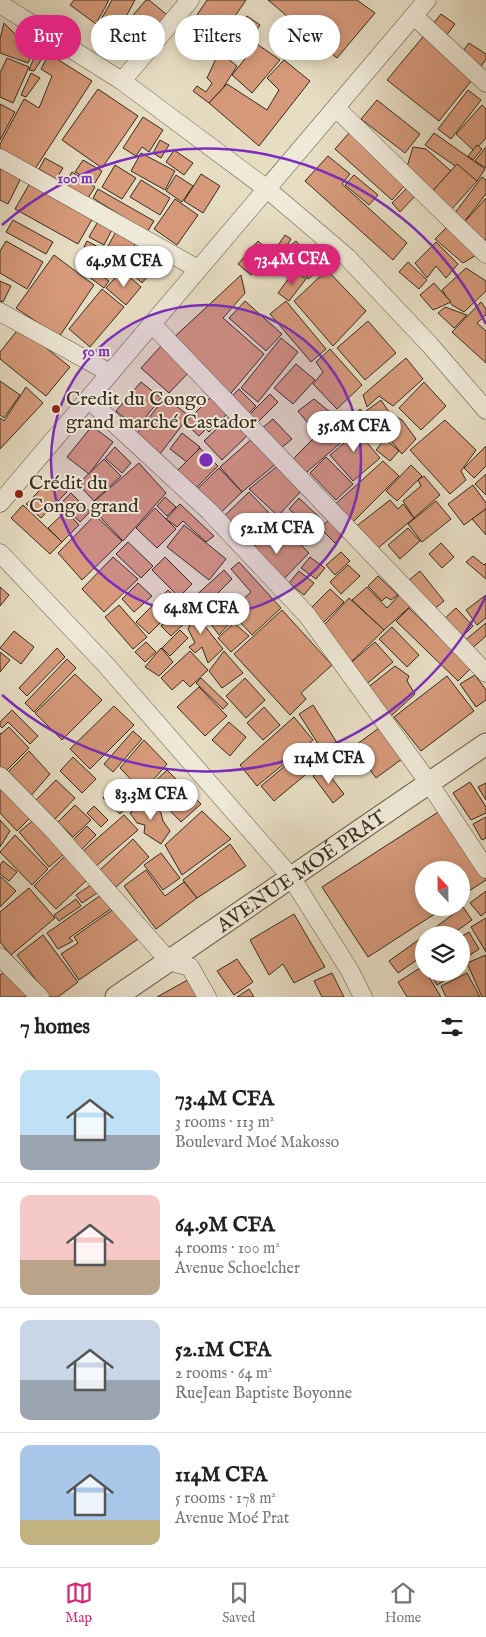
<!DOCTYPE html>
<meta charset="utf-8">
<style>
body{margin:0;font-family:"IM FELL English",serif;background:#f2f2f2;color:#222;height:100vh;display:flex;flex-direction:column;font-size:19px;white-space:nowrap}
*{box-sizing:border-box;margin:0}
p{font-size:16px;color:#767676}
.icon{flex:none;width:28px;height:28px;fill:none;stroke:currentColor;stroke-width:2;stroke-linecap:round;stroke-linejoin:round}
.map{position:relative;height:997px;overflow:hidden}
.drawer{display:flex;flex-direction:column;background:#fff;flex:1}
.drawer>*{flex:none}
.hud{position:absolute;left:15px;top:15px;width:456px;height:45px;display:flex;gap:10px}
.needle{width:32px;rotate:338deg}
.tools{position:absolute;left:415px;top:861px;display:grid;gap:10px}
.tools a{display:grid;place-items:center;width:55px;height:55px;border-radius:50%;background:#fff;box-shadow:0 2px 12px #0003;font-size:25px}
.price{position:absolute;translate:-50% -42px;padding:0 11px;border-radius:18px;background:#fff;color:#222;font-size:16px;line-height:32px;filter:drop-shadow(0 1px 2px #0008)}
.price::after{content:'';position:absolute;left:50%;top:30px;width:15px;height:11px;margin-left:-8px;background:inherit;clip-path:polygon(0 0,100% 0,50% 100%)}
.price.on{background:#db2777;color:#fff}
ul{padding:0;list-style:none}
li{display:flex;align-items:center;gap:15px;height:125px;padding:0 20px}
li+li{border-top:1px solid #e0e0e0}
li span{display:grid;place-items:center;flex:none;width:140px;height:100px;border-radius:10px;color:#555}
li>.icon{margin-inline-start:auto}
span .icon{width:60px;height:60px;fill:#fffc;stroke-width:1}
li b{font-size:21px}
h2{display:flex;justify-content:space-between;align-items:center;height:60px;padding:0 20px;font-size:21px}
.chip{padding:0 18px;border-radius:22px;background:#fff;box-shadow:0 2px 12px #0003;font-size:18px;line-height:45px}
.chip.on{background:#db2777;color:#fff}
.dock{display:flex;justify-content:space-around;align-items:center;height:70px;border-top:1px solid #e0e0e0;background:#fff;font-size:14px;color:#767676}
.dock a{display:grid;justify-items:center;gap:2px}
.dock .on{color:#db2777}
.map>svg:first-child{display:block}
.building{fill:#d69a7b;stroke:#372c1d}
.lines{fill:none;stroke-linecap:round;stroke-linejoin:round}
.minor-casing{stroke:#635846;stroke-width:19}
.tertiary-casing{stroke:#635846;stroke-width:23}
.minor{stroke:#efe9d8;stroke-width:18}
.tertiary{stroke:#efe9d8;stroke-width:21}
.ring{fill:none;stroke:#7b2cbf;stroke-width:2.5}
.poi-dot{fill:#8f2418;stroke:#efe9d8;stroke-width:2}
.labels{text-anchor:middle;stroke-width:4;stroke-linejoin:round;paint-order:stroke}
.poi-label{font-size:20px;fill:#372c1d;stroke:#efe9d8;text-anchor:start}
.street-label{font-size:20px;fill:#372c1d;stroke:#efe9d8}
.centre{fill:#7b2cbf;stroke:#efe9d8;stroke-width:2.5}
.ring-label{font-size:15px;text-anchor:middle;font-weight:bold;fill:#7b2cbf;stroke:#efe9d8;stroke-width:4;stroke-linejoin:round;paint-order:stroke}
</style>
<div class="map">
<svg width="486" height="997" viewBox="0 0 486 997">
<rect width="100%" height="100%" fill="#e7ddc3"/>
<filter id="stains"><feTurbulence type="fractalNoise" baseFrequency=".004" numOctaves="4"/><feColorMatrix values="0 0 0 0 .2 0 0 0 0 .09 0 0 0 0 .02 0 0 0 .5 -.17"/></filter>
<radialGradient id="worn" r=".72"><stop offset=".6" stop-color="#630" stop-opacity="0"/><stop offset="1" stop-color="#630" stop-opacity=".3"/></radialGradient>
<!-- building -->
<g class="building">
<path d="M74,0H109L96,24L70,5Z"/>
<path d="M112,0H135L116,35L98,25Z"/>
<path d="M146,0H149L171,18L140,54L116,35Z"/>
<path d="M207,0H246L218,41L191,24Z"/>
<path d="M268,0H357L375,13L337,58Z"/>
<path d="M441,14L455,24L443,40L429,29Z"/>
<path d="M247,16L260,25L240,52L227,42Z"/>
<path d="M4,23L16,35L36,47L28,63L0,53V39Z"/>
<path d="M427,32L476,75L439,121L387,80Z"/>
<path d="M469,43L486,54V59L478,71L460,55Z"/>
<path d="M257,44L280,60L252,93L232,75Z"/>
<path d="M37,50L45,54L34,71L29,70Z"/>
<path d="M219,52L237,66L223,88L209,103L193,91L197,86L206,92L212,83L207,78Z"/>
<path d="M49,54L92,81L33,172L0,150V144L24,99L39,108L52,76L41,69Z"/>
<path d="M7,58L29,67L13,103L0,97V73Z"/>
<path d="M284,60L310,81L259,146L209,103L227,84L267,110L279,90L267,78Z"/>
<path d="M31,73L40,78L26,97L21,95Z"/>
<path d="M98,89L138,116L102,168L62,140Z"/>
<path d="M468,90L481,100L451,139L438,129Z"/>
<path d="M377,100L420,134L405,153L361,119Z"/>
<path d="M0,104L15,112L0,140Z"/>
<path d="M482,105L486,109V138L474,151L456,134Z"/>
<path d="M143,117L163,130L149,152L142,147L136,156L123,148Z"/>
<path d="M349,133L407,183L392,200L335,149Z"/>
<path d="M434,133L485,169L477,181L425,145Z"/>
<path d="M160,140L169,145L161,158L153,153Z"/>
<path d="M477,145L482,149L473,160L468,156Z"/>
<path d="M413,147L426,149L451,171L431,193L406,170Z"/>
<path d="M486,147V168L475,161Z"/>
<path d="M174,150L193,163L184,175L166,162Z"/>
<path d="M141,153L175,171L165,190L131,171Z"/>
<path d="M328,156L350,174L342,184L407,243L393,260L305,181Z"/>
<path d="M45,158L63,168L56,179L39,169Z"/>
<path d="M83,160L102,171L95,183L75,172Z"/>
<path d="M457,164L477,181L450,211L430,194Z"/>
<path d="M115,165L136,178L122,199L102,187Z"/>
<path d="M0,166L22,176L8,204L0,200Z"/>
<path d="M72,172L95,187L88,198L65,184Z"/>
<path d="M201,174L220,186L203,213L184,201Z"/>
<path d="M176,175L193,186L182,202L166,191Z"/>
<path d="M354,175L378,195L369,205L345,185Z"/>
<path d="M482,177L486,180V194L464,222L454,214Z"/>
<path d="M141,180L170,198L160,215L130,197Z"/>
<path d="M31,181L94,216L78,244L15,209Z"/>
<path d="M408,187L416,195L400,212L392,203Z"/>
<path d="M98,189L154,221L147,232L93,198Z"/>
<path d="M486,198V244L460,227Z"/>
<path d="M175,199L198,215L177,245L154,229Z"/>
<path d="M100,218L114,226L104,245L89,237Z"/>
<path d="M13,220L53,242L46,254L6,232Z"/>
<path d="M449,225L478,254L463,263L435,239Z"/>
<path d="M118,228L138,239L128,257L108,246Z"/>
<path d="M285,235L291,239L279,258L272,254Z"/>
<path d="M6,241L43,262L27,289L0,273V251Z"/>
<path d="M87,241L102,249L99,255L84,247Z"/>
<path d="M258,241L271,252L251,275L238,264Z"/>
<path d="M296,241L320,269L308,279L284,251Z"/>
<path d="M436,242L458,264L446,278L436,266L427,278L415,263Z"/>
<path d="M142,245L160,262L142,283L123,266Z"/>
<path d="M54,255L94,285L59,337L16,308Z"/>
<path d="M86,255L100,265L95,271L109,281L104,288L77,268Z"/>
<path d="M408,262L427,280L419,289L399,272Z"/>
<path d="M466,268L486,281V291L464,312L452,305L442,290Z"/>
<path d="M122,270L141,287L126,305L106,288Z"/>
<path d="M295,270L306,279L289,301L278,293Z"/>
<path d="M327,270L366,311L333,346L294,301Z"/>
<path d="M241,275L245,293L223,318L264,354L226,399L170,341Z"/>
<path d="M0,281L11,286L3,302L0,301Z"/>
<path d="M434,283L451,302L433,310L420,295Z"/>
<path d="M102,289L124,307L90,347L69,329Z"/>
<path d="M245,301L282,334L266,351L229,318Z"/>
<path d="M286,301L326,349L311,362L270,314Z"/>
<path d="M481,302L486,309V315L477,323L486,331V363L452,332Z"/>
<path d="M445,307L467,315L454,328L438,313Z"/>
<path d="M368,321L396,353L365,380L337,348Z"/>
<path d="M20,327L70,367L46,396L0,359V352Z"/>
<path d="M281,338L298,352L258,402L241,388Z"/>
<path d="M161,346L189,372L169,393L141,368Z"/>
<path d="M330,349L362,385L337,409L313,384L323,372L316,362Z"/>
<path d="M406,358L423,379L393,406L379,396L367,407L363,395Z"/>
<path d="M296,364L315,380L293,404L274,388Z"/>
<path d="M0,381L20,395L4,418L0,415Z"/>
<path d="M141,382L161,398L137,428L116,411Z"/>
<path d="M424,382L446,406L421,430L399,408Z"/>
<path d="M26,387L43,403L0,449V418L4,421Z"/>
<path d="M239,389L256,406L247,415L230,398Z"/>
<path d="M270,394L278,402L257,423L249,415Z"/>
<path d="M212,396L229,412L209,432L206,429L199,436L185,423Z"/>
<path d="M165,397L189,416L160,454L135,436Z"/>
<path d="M314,399L330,412L312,428L298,411Z"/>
<path d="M381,400L389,412L402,420L416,439L402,454L366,411Z"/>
<path d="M360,409L378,426L369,435L351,418Z"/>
<path d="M230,416L248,435L222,460L204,441Z"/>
<path d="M273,419L292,439L280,449L261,429Z"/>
<path d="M347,419L380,458L353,481L330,455L349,439L338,427Z"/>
<path d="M445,420L476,450L461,471L466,480L450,494L410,450Z"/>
<path d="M330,422L345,439L300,478L287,465Z"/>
<path d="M92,426L113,442L89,474L67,457Z"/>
<path d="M182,433L200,447L188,463L170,449Z"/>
<path d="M254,437L277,463L242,492L220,467Z"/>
<path d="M385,439L399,451L390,461L376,450Z"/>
<path d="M486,446V466L474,478L464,468Z"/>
<path d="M115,447L131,463L122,473L105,458Z"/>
<path d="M200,448L218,466L186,498L168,480Z"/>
<path d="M326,457L353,484L336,500L310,473Z"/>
<path d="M104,459L121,476L94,501L78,484Z"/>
<path d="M383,461L399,476L349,526L331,508Z"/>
<path d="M139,463L166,493L123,541L102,519L91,504Z"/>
<path d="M280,464L302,490L278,516L249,489Z"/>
<path d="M411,465L422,476L397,501L386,491Z"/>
<path d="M219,468L242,492L210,523L187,499Z"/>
<path d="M486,474V495L475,484Z"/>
<path d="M424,476L440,495L414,518L403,501L421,486L418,480Z"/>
<path d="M53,477L67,492L41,518L26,504Z"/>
<path d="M473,485L486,503V509L464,525L448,504Z"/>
<path d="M249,492L273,517L241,549L216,524Z"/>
<path d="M71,493L90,512L80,522L61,503Z"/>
<path d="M165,497L176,507L167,516L157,506Z"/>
<path d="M299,498L320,518L310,528L289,509Z"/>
<path d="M390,500L398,509L403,504L414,518L377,549L354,528Z"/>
<path d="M436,501L451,519L422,542L408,524Z"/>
<path d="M180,504L214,536L206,542L183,521L177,527L166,519Z"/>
<path d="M23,505L62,542L50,554L11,518Z"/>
<path d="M155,508L176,529L157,548L136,528Z"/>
<path d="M486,509V535L472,519Z"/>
<path d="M66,511L79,525L62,542L48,528Z"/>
<path d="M95,515L122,541L82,580L58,553Z"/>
<path d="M331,518L345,534L335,543L320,528Z"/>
<path d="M279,523L309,553L274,589L246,554Z"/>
<path d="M184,525L226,559L209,580L167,547Z"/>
<path d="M408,528L420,541L400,559L388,545Z"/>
<path d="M128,542L153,566L141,578L116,554Z"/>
<path d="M441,543L454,557L442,568L429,554Z"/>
<path d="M341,552L350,561L335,575L326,565Z"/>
<path d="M473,556L484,565L486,563V579L466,562Z"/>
<path d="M113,557L138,579L104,612L82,589Z"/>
<path d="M165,557L192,584L179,597L152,570Z"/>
<path d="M310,557L325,568L316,579L301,568Z"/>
<path d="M239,562L281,608L252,635L230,611L251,592L231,569Z"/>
<path d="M348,565L360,576L341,594L330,582Z"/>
<path d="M224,570L232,579L209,602L229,624L219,635L192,599Z"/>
<path d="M299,571L314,583L304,595L289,583Z"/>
<path d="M420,571L444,601L433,610L409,580Z"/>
<path d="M378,576L398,595L391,600L386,597L382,601L368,586Z"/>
<path d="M138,583L152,596L134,612L122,599Z"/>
<path d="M0,587L9,595L0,606Z"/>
<path d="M367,587L387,608L403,591L414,603L384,630L352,600Z"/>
<path d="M330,589L344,602L320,626L307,612Z"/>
<path d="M168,590L181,602L149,634L136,622Z"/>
<path d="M486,595V618L477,625L466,610Z"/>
<path d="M349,598L384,630L347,666L315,635Z"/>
<path d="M184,600L223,649L208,663L202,647L195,653L189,647L195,643L188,629L190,625L179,604Z"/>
<path d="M119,605L147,637L133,649L105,617Z"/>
<path d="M409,608L471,668L458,681L396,621Z"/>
<path d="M456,608L473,626L462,637L444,619Z"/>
<path d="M282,610L332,665L301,693L306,699L290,715L234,654Z"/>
<path d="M177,611L187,621L171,636L161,626Z"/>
<path d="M234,623L249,636L231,652L218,638Z"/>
<path d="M486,623V636L470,650L463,642Z"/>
<path d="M392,627L419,655L407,667L379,639Z"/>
<path d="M180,630L188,638L170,656L162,648Z"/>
<path d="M14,631L34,647L21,664L0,648Z"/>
<path d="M146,642L156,652L145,662L135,652Z"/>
<path d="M375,642L393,662L363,687L346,667Z"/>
<path d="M57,648L65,657L27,696L19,688Z"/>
<path d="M161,648L173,662L159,676L145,667Z"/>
<path d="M190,651L208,670L190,687L183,680L172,690L161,678Z"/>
<path d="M224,651L243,673L222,688L209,671Z"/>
<path d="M0,652L10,660L0,672Z"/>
<path d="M67,659L76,668L34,712L25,703Z"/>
<path d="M395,666L409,676L407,681L415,694L391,716L367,688Z"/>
<path d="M75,674L102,700L62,740L35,713Z"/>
<path d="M475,675L486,690V700L476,707L460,684Z"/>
<path d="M447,676L474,711L421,751L394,717Z"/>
<path d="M201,678L228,704L223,709L196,683Z"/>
<path d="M245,678L265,700L246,718L226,696Z"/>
<path d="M199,687L227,716L205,736L177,707Z"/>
<path d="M313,705L348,760L334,769L299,714Z"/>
<path d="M114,706L134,725L90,769L70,749Z"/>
<path d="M264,707L280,725L263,740L247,723Z"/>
<path d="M12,710L38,736L30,744L8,722L2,728L0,726V722Z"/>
<path d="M294,717L313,740L257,786L240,765Z"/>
<path d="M229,722L246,737L230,756L212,740Z"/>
<path d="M9,727L29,748L4,773L0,768V733L1,734Z"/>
<path d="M379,728L402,759L376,778L353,747Z"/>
<path d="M133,731L142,739L113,772L104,764Z"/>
<path d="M144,740L167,764L143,792L120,768Z"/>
<path d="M304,750L317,765L274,801L261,786Z"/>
<path d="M29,751L50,774L28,799L4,776Z"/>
<path d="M73,757L96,779L82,793L60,771Z"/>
<path d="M324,768L344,794L333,803L313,776Z"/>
<path d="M167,770L201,804L181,822L148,788Z"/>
<path d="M56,780L75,798L55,819L35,801Z"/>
<path d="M470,782L486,807V813L471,820L453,793Z"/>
<path d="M486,783V800L478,787Z"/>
<path d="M0,784L31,817L17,831L0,813Z"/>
<path d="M115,785L133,800L120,814L103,798Z"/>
<path d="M150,798L161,813L163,821L170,831L161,844L144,833L145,825L137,823L130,813Z"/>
<path d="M75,805L91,820L73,837L58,822Z"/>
<path d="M94,806L108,820L101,827L87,813Z"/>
<path d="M446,807L486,868V880L461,896V870H424V908H444L368,957L322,887Z"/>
<path d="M202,811L231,839L182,875L165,845Z"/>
<path d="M124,815L138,830L96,866L83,851Z"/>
<path d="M486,817V838L482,840L473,824Z"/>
<path d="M36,818L65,853L49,867L19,832Z"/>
<path d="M0,820L10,831L0,847Z"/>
<path d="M87,826L96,835L82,849L73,840Z"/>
<path d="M15,835L48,869L32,885L0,852Z"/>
<path d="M133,839L149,857L116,887L100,870Z"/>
<path d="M230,844L246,866L197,898L183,880Z"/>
<path d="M161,853L180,878L163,890L144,865Z"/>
<path d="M66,855L89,878L56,909L34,886Z"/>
<path d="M3,861L17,872L9,881L0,874V865Z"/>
<path d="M146,870L165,896L184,882L197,898L156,929L124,886Z"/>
<path d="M0,876L16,891L0,907Z"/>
<path d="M94,883L100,891L82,903L76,895Z"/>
<path d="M29,888L55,918L11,955L0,942V912Z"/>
<path d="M486,891V912L481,916L470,903Z"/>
<path d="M101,895L112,908L69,938L73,941L58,949L47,933Z"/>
<path d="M76,899L81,906L59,921L54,915Z"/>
<path d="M118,906L141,937L79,980L61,954L78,943L74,937Z"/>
<path d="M463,907L472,920L451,935H425Z"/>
<path d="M294,914L325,967L294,983L283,964L269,975L250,940Z"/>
<path d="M486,918V952L471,927Z"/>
<path d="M469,932L479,949L467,957L461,948V937Z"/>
<path d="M43,935L78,982L58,997H49L17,955Z"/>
<path d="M424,936V955L398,973L389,961Z"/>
<path d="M486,955V997H482L467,963Z"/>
<path d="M237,959L253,982L234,995L217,971Z"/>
<path d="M423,966L424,972H426L441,997H407L398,982Z"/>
<path d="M8,970L28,997H0V975Z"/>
<path d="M429,972H443L447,979L437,985Z"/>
<path d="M332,973L344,997H322L314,981Z"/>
<path d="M467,973L480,997H446L441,986Z"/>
<path d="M191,978L202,997H157Z"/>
<path d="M249,989L254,997H237Z"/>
</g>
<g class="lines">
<defs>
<g id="minor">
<path d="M0,4L122,81L267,189L347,257L430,345L486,410"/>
<path d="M414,16L486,83"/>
<path d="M122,81L190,0"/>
<path d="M336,108L486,254"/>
<path d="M0,158L198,269"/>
<path d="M0,312L110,373"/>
<path d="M152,324L486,673"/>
<path d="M88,399L209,511L307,615L429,783L486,869"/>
<path d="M0,503L427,0"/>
<path d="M0,553L106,665L291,877L350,971L363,997"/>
<path d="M0,776L54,831L169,961L190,967L207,997"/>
<path d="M0,957L40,997"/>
</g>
<g id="tertiary">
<path id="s1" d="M116,997L486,744"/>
</g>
</defs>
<!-- minor casing -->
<use href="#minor" class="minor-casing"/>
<!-- tertiary casing -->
<use href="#tertiary" class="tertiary-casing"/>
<!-- minor -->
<use href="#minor" class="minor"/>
<!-- tertiary -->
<use href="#tertiary" class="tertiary"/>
</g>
<!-- distance rings -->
<circle cx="206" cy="460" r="155" fill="#7b2cbf" fill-opacity=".12"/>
<g class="ring">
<circle cx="206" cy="460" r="155"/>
<path d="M486 596A311 311 0 0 1 2 695M2 225A311 311 0 0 1 486 324"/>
</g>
<!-- markers -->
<g class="poi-dot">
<circle cx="56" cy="409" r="5"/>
<circle cx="19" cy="494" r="5"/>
</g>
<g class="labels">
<!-- poi labels -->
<g class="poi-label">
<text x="66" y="405">Credit du Congo<tspan x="66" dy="23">grand marché Castador</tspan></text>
<text x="29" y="489">Crédit du<tspan x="29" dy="23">Congo grand</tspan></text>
</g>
<!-- street labels -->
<g class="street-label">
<text dy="7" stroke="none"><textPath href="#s1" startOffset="224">AVENUE MOÉ PRAT</textPath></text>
</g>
</g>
<circle cx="206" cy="460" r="8" class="centre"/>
<g class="ring-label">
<text x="75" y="183">100 m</text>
<text x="96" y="356">50 m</text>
</g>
<rect width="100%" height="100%" filter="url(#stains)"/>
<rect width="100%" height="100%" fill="url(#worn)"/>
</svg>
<div class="tools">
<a><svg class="needle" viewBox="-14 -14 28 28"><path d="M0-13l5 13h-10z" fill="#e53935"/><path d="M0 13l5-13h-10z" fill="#767676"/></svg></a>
<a><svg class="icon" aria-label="layers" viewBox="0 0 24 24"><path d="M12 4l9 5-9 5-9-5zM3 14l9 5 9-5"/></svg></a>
</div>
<b class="price on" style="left:292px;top:286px">73.4M CFA</b>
<b class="price" style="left:124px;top:288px">64.9M CFA</b>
<b class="price" style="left:354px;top:453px">35.6M CFA</b>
<b class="price" style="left:277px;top:555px">52.1M CFA</b>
<b class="price" style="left:201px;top:635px">64.8M CFA</b>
<b class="price" style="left:329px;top:785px">114M CFA</b>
<b class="price" style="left:151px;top:821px">83.3M CFA</b>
<div class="hud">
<a class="chip on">Buy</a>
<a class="chip">Rent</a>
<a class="chip">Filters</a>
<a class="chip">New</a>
</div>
</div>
<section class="drawer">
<h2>7 homes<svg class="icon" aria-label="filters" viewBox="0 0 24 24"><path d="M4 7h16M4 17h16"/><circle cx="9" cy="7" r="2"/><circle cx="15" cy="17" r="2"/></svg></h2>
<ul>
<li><span style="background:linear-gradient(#bfe0f5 65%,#9aa5b1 0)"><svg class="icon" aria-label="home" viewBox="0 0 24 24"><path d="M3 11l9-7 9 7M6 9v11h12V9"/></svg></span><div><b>73.4M CFA</b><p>3 rooms · 113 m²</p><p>Boulevard Moé Makosso</p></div></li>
<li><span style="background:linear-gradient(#f6c9c9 65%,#b9a48a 0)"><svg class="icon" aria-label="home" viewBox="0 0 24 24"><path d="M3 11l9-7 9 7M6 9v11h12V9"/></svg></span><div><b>64.9M CFA</b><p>4 rooms · 100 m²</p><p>Avenue Schoelcher</p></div></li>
<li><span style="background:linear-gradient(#c9d6e8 60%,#9aa5b1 0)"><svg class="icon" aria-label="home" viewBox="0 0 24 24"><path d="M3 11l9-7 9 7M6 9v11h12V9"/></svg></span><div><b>52.1M CFA</b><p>2 rooms · 64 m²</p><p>RueJean Baptiste Boyonne</p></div></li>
<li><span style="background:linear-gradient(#a9c7e8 75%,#c2b280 0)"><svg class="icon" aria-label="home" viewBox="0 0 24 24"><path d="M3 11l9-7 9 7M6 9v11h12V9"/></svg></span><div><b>114M CFA</b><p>5 rooms · 178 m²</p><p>Avenue Moé Prat</p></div></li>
</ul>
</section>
<nav class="dock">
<a class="on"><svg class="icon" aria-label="map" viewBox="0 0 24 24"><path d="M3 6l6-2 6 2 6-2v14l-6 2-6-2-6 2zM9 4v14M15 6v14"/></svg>Map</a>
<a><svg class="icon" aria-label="saved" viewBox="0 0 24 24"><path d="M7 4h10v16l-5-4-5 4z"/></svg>Saved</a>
<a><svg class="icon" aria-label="home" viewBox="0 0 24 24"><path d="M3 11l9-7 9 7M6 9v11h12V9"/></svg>Home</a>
</nav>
